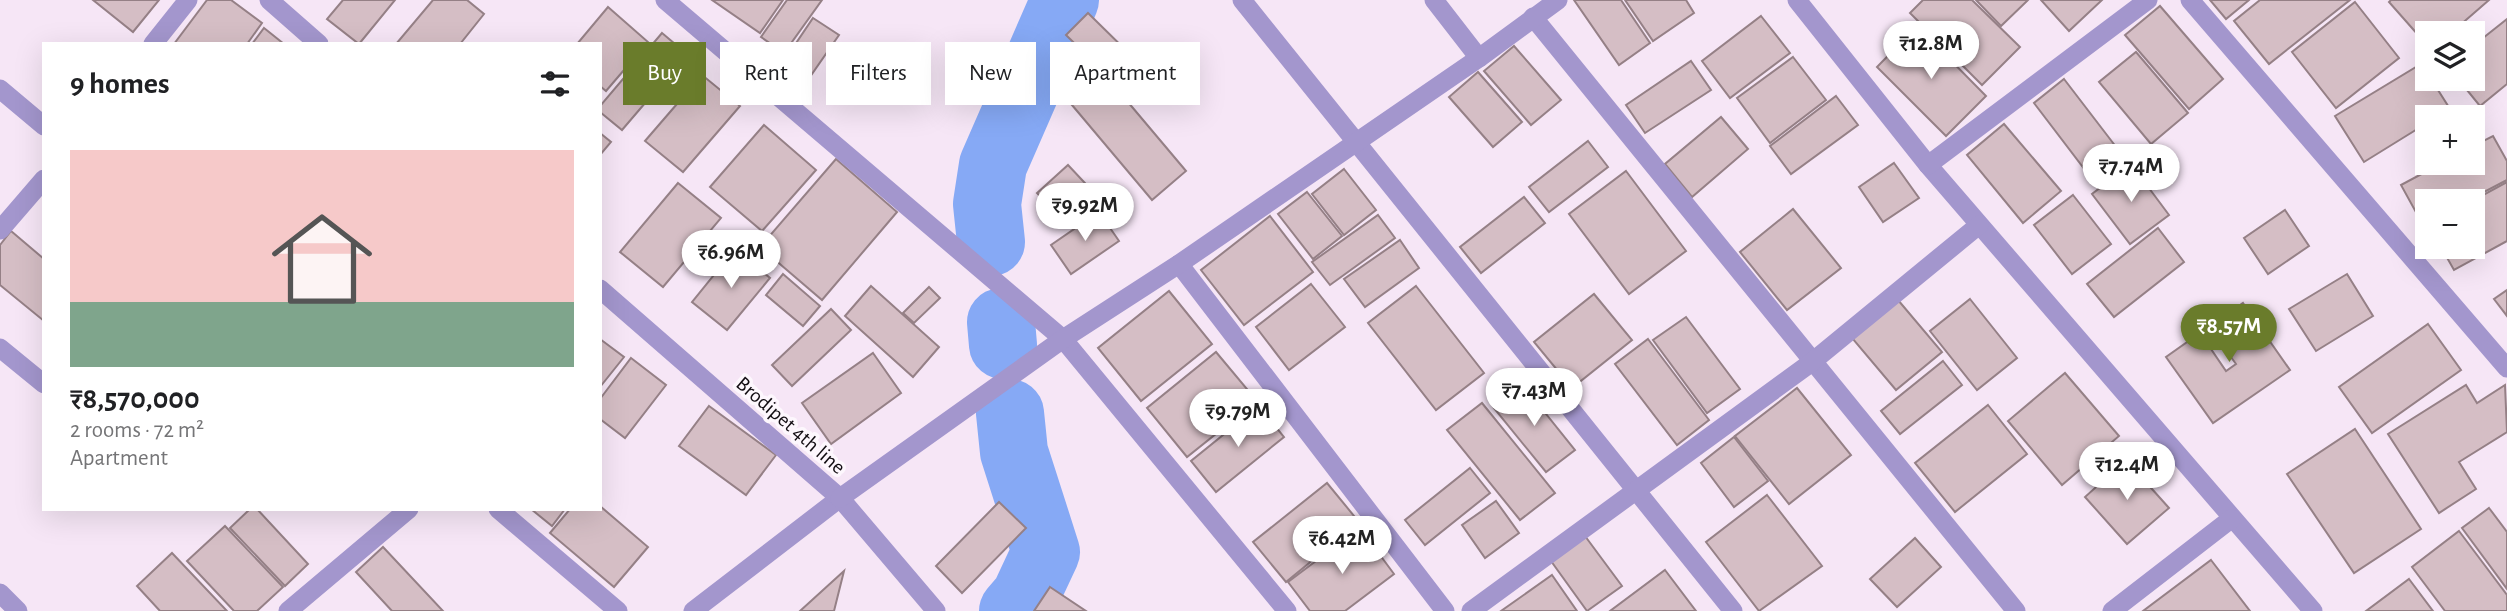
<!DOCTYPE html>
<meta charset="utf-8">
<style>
body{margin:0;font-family:"Alegreya Sans",sans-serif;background:#f2f2f2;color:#202124;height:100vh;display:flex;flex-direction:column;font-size:26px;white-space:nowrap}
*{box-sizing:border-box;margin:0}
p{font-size:23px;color:#757577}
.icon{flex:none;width:38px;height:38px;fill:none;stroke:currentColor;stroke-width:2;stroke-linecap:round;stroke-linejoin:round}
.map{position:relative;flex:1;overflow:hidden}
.details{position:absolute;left:42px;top:42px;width:560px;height:469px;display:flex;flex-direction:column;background:#fff;border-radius:0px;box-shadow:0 7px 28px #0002}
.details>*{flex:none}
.guide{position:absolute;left:623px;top:42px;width:665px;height:63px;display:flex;gap:14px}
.buttons{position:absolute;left:2415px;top:21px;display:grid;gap:14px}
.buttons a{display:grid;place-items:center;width:70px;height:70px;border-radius:0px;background:#fff;box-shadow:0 7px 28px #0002;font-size:35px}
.price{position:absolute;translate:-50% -60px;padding:0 16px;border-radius:24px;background:#fff;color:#222;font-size:23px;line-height:46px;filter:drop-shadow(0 2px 4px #0008)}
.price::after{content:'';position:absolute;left:50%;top:42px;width:21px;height:16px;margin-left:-10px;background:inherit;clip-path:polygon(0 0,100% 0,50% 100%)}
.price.selected{background:#6a7c2b;color:#fff}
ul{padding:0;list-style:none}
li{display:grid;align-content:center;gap:14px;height:371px;padding:0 28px}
li span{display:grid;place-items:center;height:217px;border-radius:0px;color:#555}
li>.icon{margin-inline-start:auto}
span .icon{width:126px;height:126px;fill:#fffc;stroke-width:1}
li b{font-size:30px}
h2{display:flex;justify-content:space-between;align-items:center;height:84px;padding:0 28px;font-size:30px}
.tag{padding:0 24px;border-radius:0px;background:#fff;box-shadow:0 7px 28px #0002;font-size:24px;line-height:63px}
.tag.selected{background:#6a7c2b;color:#fff}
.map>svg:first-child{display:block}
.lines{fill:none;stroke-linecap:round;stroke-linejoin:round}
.river{stroke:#86a9f5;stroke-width:68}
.building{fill:#d5bec5;stroke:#958086;stroke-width:2}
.minor{stroke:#a396cd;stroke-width:19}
.tertiary{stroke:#a396cd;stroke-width:19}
.labels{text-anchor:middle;stroke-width:7;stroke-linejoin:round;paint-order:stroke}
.street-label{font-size:21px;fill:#120d12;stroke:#fdf7fd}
</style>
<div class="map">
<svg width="2507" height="611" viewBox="0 0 2507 611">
<rect width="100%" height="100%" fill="#f6e6f6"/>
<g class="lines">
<!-- river -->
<g class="river">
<path d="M991,242L987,204L993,165L1065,0"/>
<path d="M1001,322L1003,345"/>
<path d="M1010,413L1014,452L1046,552L1025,597L1013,611"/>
</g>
</g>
<!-- building -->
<g class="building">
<path d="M93,0H159L133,32Z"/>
<path d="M207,0H231L262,23L247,44H174Z"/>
<path d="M343,0H395L359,44L327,19Z"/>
<path d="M433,0H467L484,14L460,44H396Z"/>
<path d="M712,0H783L760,33Z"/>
<path d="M787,0H822L784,53L761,37Z"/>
<path d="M1574,0H1621L1650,43L1619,65Z"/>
<path d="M1625,0H1686L1694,13L1653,41Z"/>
<path d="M1923,0H1972L2020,47L1982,85L1910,13Z"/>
<path d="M1976,0H2028L2001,26Z"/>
<path d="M2041,0H2102L2069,31Z"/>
<path d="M2210,0H2249L2226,19Z"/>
<path d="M2260,0H2350L2269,64L2234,21Z"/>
<path d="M2391,0H2489L2451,33H2427V45L2389,2Z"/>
<path d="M2355,2L2399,58L2336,108L2292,52Z"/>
<path d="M2160,6L2223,79L2189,109L2125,35Z"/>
<path d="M608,7L648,42L606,91L600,86V44H577Z"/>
<path d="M1088,13L1145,69L1123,91L1066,35Z"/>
<path d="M1761,16L1790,53L1730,98L1702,61Z"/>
<path d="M813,18L839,35L805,84L780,67Z"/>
<path d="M2507,19V84L2480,106L2458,79H2473V46Z"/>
<path d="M1917,26L1986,96L1946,136L1877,67Z"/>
<path d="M264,28L284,44H252Z"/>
<path d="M662,33L687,54L622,130L600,112V106Z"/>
<path d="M1514,46L1561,100L1531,125L1484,71Z"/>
<path d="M2136,52L2188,113L2151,144L2099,82Z"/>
<path d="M1793,57L1826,100L1770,143L1737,98Z"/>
<path d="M1691,61L1711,90L1645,133L1626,105Z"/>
<path d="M2421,64L2427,79H2431L2450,109L2437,117H2427V123L2364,162L2335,116Z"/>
<path d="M1478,72L1522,122L1493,147L1449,97Z"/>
<path d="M702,75L740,106L683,172L645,141Z"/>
<path d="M1106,76L1186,171L1152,200L1072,105Z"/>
<path d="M2064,79L2123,156L2092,179L2034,103Z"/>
<path d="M1836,96L1858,125L1791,174L1770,146Z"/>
<path d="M1721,117L1748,149L1692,197L1665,164Z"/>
<path d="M2004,124L2061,191L2023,223L1967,155Z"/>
<path d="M764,125L816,170L762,231L710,187Z"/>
<path d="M600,133L611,142L600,155Z"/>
<path d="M2493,136L2507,161V180L2467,201H2427V223L2423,225L2401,185L2442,163H2473V146Z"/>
<path d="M1588,141L1608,167L1549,212L1529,187Z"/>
<path d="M836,159L897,212L822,300L760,247Z"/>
<path d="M1894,163L1919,198L1883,222L1859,187Z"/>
<path d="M2131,164L2169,215L2130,244L2092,194Z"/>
<path d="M1068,165L1098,197L1067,225L1037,193Z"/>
<path d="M1344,169L1376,210L1344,235L1312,194Z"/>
<path d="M1626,171L1686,251L1629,294L1569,214Z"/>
<path d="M2507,182V241L2454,270L2441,247H2473L2472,201Z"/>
<path d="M678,183L721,218L663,287L620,252Z"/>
<path d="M1307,192L1342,236L1313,259L1278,214Z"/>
<path d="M2073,195L2111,244L2072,274L2034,225Z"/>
<path d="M1524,197L1545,223L1481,273L1460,247Z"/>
<path d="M1793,209L1841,268L1787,310L1740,252Z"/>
<path d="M2285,210L2309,246L2268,274L2244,238Z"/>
<path d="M1099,212L1119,241L1071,274L1051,245Z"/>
<path d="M1378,215L1395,238L1330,285L1312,262Z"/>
<path d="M1270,216L1313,272L1244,325L1201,270Z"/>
<path d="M2158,228L2184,262L2114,317L2087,284Z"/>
<path d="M11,231L44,259V321L0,285V245Z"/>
<path d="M1400,240L1419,268L1365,307L1344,279Z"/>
<path d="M735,249L770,278L727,330L692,302Z"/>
<path d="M783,274L820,306L803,326L766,295Z"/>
<path d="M2347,274L2373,316L2316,351L2289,309Z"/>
<path d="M1311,284L1345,327L1289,370L1256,327Z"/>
<path d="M871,286L939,347L913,377L845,316Z"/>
<path d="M1416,286L1484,373L1436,410L1368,323Z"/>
<path d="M929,287L940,298L914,323L903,313Z"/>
<path d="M2507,290V316L2494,299Z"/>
<path d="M1169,291L1212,344L1141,401L1098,348Z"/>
<path d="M1594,294L1632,340L1572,388L1534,342Z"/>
<path d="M1970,299L2017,358L1977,390L1930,331Z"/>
<path d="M1898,300L1942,352L1896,390L1852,338Z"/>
<path d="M2243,303L2290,370L2213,423L2166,357L2200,333L2226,371L2236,364L2209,327Z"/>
<path d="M831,309L851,330L792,386L772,365Z"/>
<path d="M1686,317L1740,389L1707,413L1653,340Z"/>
<path d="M2428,324L2461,370L2372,433L2339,387Z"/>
<path d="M600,339L624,357L600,387Z"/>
<path d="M1648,339L1709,420L1677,445L1615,364Z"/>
<path d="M1216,352L1257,401L1187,457L1147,408Z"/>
<path d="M873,353L901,393L831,444L802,403Z"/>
<path d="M631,358L666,385L625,438L600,419V399Z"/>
<path d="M1943,361L1962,385L1900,434L1881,411Z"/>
<path d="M2065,373L2119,436L2062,485L2008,421Z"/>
<path d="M1522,384L1575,450L1546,472L1493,407Z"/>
<path d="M2466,385L2477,403L2505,385L2507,432L2459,462L2476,489L2439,513L2388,434Z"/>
<path d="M1797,388L1851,455L1789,504L1735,436Z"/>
<path d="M1482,403L1555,493L1520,520L1447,430Z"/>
<path d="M1988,405L2027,454L1955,512L1915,463Z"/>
<path d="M709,406L776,455L746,495L679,446Z"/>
<path d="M1259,406L1284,437L1216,492L1191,461Z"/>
<path d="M2355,429L2421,529L2354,573L2287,474Z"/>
<path d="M1734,437L1768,481L1734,507L1701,463Z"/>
<path d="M2126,460L2169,508L2127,544L2085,497Z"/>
<path d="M1470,468L1490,493L1425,545L1405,520Z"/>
<path d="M1327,483L1359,522L1286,582L1253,542Z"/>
<path d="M1767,495L1822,566L1759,611L1706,542Z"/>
<path d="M1496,501L1519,533L1485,558L1462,525Z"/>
<path d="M999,502L1026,528L962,593L936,566Z"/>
<path d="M600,506L648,547L614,587L550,533L570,509H600Z"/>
<path d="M2489,508L2507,532V589L2462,528Z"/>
<path d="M250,509H257L308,564L285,586L230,528Z"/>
<path d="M531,509H565L552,526Z"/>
<path d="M225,526L283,587L257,611H234L187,561Z"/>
<path d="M1360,528L1394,574L1345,611H1310L1288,582Z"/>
<path d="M2459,531L2507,595V611H2445L2412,567Z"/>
<path d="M1585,536L1622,586L1587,611L1551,561Z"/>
<path d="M1915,538L1941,567L1897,607L1870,579Z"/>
<path d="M383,547L443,611H392L356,572Z"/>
<path d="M172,553L227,611H160L137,586Z"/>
<path d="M2211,560L2250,611H2143Z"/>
<path d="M1665,570L1696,611H1610Z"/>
<path d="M844,571L834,611H800Z"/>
<path d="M1552,575L1577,611H1501Z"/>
<path d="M2409,579L2433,611H2366Z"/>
<path d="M1050,587L1086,611H1034Z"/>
</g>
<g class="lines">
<!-- minor -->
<g class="minor">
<path d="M665,0L1063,339L1287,611"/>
<path d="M1242,0L1733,611"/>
<path d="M1434,0L1479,58"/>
<path d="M1797,0L1928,165L2313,611"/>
<path d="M2190,0L2507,368"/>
<path d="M1533,17L2016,611"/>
<path d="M153,44L188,0"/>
<path d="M0,89L44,126"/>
<path d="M1928,165L2148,0"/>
<path d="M0,230L44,179"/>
<path d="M1179,264L1445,611"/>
<path d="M0,348L44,384"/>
<path d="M498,509L618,611"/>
<path d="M0,593L18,611"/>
<path d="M288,611L409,509"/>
<path d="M693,611L840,498"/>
<path d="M1471,611L1812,362L1979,225"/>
<path d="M2112,611L2231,519"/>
</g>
<!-- tertiary -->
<g class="tertiary">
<path d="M269,0L319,44"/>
<path d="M600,289L840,498L936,611"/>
<path d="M840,498L1063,339L1179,264L1479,58L1558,0"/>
</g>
</g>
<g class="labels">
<!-- street labels -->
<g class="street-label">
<text transform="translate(791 425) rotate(41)" y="7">Brodipet 4th line</text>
</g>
</g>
</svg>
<div class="buttons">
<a><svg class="icon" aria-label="layers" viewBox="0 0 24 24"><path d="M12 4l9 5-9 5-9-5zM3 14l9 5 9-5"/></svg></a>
<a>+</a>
<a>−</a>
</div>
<b class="price" style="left:1931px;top:81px">₹12.8M</b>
<b class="price" style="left:2131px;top:204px">₹7.74M</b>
<b class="price" style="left:1085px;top:243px">₹9.92M</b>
<b class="price" style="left:731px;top:290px">₹6.96M</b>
<b class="price selected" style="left:2229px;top:364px">₹8.57M</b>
<b class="price" style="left:1534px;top:428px">₹7.43M</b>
<b class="price" style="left:1238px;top:449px">₹9.79M</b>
<b class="price" style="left:2127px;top:502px">₹12.4M</b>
<b class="price" style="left:1342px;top:576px">₹6.42M</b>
<div class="guide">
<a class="tag selected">Buy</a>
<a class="tag">Rent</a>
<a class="tag">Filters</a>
<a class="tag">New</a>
<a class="tag">Apartment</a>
</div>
<section class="details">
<h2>9 homes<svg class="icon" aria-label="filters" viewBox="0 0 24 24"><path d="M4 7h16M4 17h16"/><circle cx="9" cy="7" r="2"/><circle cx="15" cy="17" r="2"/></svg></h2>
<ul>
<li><span style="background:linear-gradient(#f6c9c9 70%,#7fa58c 0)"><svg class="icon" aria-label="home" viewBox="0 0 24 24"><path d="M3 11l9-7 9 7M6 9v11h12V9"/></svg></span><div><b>₹8,570,000</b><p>2 rooms · 72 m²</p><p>Apartment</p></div></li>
</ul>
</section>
</div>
